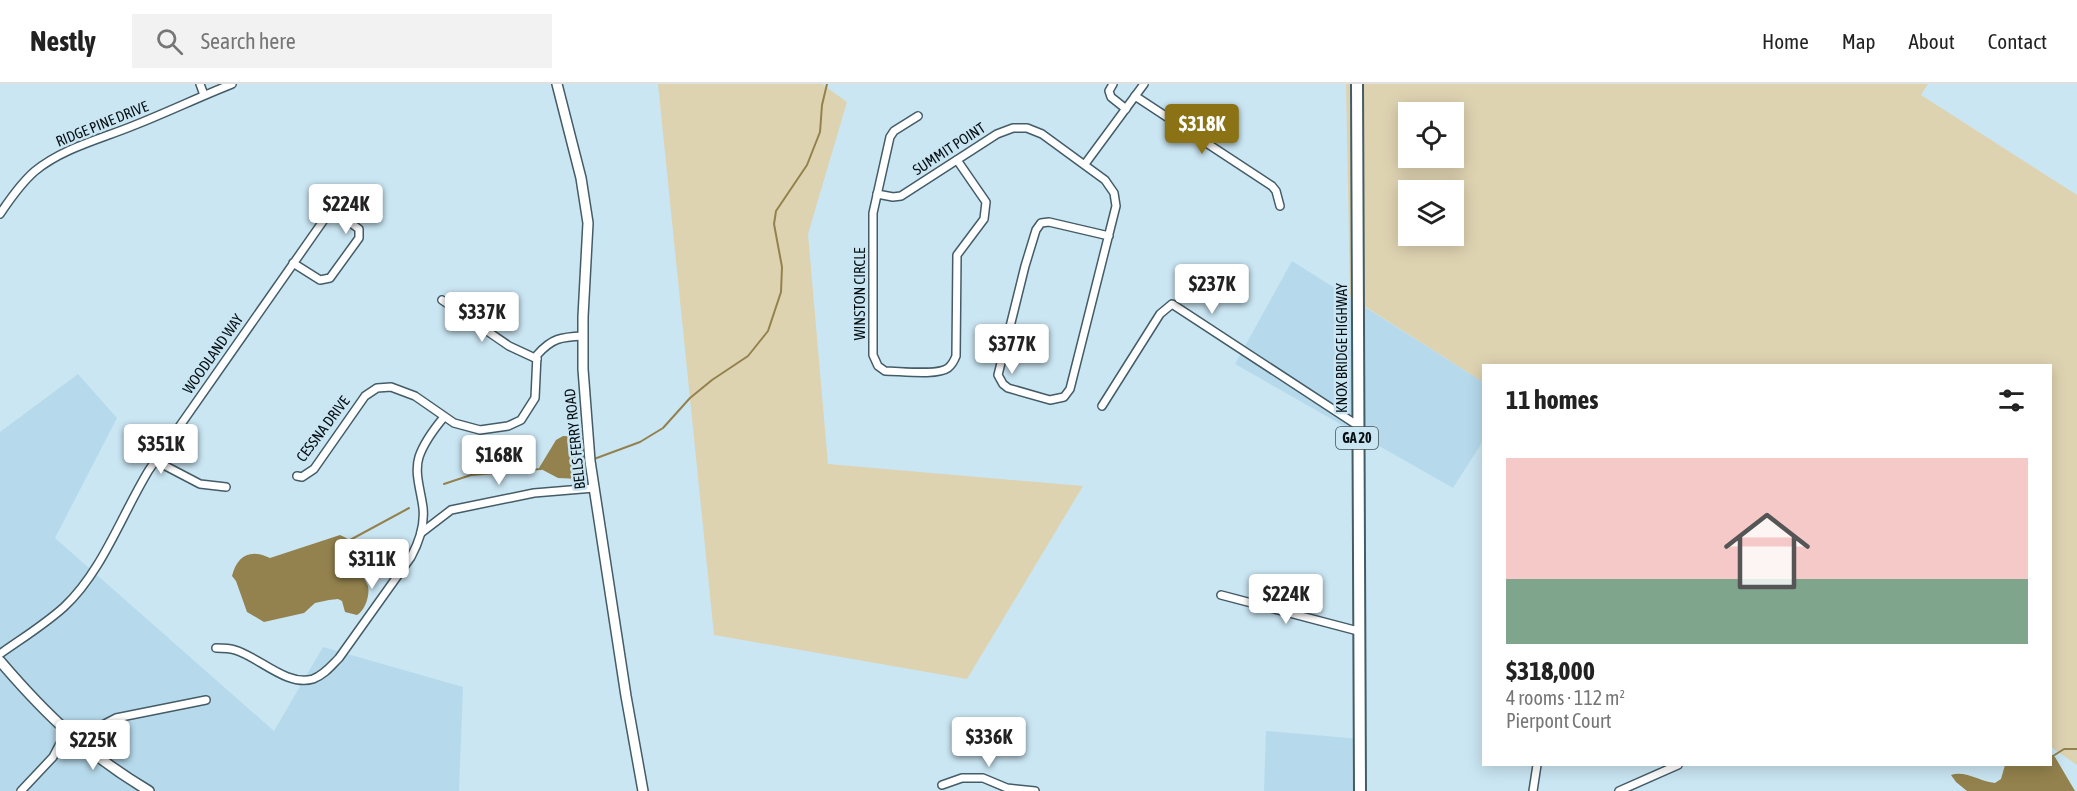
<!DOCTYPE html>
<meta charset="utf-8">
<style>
body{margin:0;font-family:"Asap Condensed",sans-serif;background:#f2f2f2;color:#222;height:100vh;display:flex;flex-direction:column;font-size:22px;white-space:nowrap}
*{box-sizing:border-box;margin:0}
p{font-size:20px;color:#767676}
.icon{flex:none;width:33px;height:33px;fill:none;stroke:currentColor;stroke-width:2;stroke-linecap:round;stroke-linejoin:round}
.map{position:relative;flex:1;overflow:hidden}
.details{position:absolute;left:1482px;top:280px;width:570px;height:402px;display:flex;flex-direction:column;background:#fff;border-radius:0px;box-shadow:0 3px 15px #0003}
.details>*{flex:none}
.buttons{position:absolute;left:1398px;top:18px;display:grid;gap:12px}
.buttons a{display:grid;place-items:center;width:66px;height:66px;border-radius:0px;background:#fff;box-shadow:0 3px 15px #0003;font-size:30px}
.price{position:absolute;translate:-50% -51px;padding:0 14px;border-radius:6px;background:#fff;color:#222;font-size:20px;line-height:39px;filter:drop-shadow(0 2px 3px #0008)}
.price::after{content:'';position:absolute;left:50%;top:36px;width:18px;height:14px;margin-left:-9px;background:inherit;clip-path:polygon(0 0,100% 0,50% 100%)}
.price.on{background:#8b7214;color:#fff}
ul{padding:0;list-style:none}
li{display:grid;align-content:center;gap:12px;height:318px;padding:0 24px}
li span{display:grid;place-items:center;height:186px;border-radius:0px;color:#555}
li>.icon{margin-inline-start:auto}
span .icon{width:108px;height:108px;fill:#fffc;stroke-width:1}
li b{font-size:26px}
h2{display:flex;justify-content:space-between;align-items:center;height:72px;padding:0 24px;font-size:26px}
header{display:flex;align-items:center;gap:36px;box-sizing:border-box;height:84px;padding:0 30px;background:#fff;border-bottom:2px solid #e0e0e0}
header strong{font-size:28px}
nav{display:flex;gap:33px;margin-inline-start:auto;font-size:21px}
.search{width:420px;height:54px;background:#f2f2f2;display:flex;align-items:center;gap:15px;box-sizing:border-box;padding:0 21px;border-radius:0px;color:#767676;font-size:22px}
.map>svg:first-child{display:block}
.built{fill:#b6daeb}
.green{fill:#ded3b1;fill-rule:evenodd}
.water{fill:#93824d}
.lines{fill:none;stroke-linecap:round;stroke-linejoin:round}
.stream{stroke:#93824d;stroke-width:2}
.minor-casing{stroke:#445c67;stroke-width:10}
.secondary-casing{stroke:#445c67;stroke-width:12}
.primary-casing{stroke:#445c67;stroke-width:14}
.minor{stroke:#fff;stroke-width:7}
.secondary{stroke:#fff;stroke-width:9}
.primary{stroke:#fff;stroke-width:10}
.labels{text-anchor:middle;stroke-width:5;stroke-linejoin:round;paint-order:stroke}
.shield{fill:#cae6f3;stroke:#415056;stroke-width:1.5}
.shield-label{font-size:14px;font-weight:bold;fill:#060f13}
.street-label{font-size:15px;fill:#060f13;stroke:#cae6f3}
</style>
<header>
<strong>Nestly</strong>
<div class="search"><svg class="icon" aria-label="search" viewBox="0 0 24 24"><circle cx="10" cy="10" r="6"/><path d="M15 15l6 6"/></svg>Search here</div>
<nav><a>Home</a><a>Map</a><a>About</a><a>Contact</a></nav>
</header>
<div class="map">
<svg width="2077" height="707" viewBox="0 0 2077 707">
<rect width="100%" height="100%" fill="#cae6f3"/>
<!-- built -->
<g class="built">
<path d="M1292,177L1483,298V357L1453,404L1235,280Z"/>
<path d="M78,290L117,334L55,454L274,647L323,563L463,603L459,707H0V348Z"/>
<path d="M1266,647L1361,655V707H1264Z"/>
</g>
<!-- green -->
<g class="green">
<path d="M658,0H822L847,18L808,150L828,380L1083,402L967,595L714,551Z"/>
<path d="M1346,0H1928L1921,11L2077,111V681L2051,663L2050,282H1484L1483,298L1350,213ZM1408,28H1454V74H1408ZM1408,106H1454V152H1408Z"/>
</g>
<!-- water -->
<g class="water">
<path d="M563,352C576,352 587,359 594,369L591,384L579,395L558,394L539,384L556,356Z"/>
<path d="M340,451C362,461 355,466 359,485C361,491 366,496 368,502C370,512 365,526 357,531L345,528L342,517L338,515L329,516L315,519L304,529L264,538L247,528L236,497L232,492C237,472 250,464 270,474Z"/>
<path d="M2051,670L2055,673L2075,707H1967L1956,698L1951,691C1965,686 1981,698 1995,699L2001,695L2005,681H2050Z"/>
</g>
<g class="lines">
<!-- stream -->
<g class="stream">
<path d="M594,375L640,358L663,344L690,314L712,296L748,272L768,247L781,208L782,183L774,140L776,127L807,81L820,48L822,21L827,0"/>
<path d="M444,400L471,391L541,385"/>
<path d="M350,456L409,424"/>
<path d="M2053,672L2064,665H2077"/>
</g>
<defs>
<g id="minor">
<path d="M200,0L204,11"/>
<path d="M1113,0L1109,7L1111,13L1126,25"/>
<path d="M1135,12L1272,102L1276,107L1280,122"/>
<path d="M918,32L894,47L890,53L873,129V271L878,282L885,287C900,287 937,292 948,284C952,281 954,277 956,272L957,171L984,135L986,118L957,76"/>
<path d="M1085,80L1144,0"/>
<path d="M877,110L893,113L901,112L997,50L1013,44H1027L1042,50L1105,96L1114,109L1116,122L1070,305L1064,313L1050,316L1008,304L1003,300L998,291L1025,182L1036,146L1041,139L1049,138L1109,152"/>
<path d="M0,130C10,115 21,99 35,87C63,64 101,55 135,41C168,28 199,13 232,0"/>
<path d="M442,216L509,262L537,275"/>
<path d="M1102,322L1160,230L1172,220L1357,341"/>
<path d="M156,377L200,400L226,403"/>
<path d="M297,392L302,393L314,385L365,312L377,304L391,303L415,312L454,339L480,346L508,342L521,336L535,314L537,271C552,254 561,253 583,252"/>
<path d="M421,449L451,426L534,409L594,404"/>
<path d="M1221,511L1358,547"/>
<path d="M216,564C222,564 229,564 235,566C259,573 287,603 313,595C324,591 331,582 339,574L411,473C419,458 425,442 423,424C421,407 414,389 419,373C424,358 434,345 444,333"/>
<path d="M0,570C21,555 44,541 64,523C102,488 122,430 149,386L328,130H338L359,145V154L330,194L320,196L293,179"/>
<path d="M81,661L93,646L116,634L206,616"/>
<path d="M942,701L962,694H983L1007,704L1035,707"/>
<path d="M21,707L53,673L66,648"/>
<path d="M1533,707L1537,681"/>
<path d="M1619,707L1678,681"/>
</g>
<g id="secondary">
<path d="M557,0L581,94L588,139L583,233V285L590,377L626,612L643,707"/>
<path d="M0,577C47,632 87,670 149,707"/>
</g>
<path id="primary" d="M1357,0L1360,707"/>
</defs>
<!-- minor casing -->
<use href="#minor" class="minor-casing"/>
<!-- secondary casing -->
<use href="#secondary" class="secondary-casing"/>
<!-- primary casing -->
<use href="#primary" class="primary-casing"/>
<!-- minor -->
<use href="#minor" class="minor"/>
<!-- secondary -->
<use href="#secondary" class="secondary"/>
<!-- primary -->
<use href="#primary" class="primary"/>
</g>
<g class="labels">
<!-- shield labels -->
<rect class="shield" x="1336" y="343" width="42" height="22" rx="4.5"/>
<g class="shield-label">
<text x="1357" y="359">GA 20</text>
</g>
<!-- street labels -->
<g class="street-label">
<text transform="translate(102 40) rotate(-22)" y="5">RIDGE PINE DRIVE</text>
<text transform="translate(949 65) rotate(-33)" y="5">SUMMIT POINT</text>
<text transform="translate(860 210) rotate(-90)" y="5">WINSTON CIRCLE</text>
<text transform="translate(1342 264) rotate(-90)" y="5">KNOX BRIDGE HIGHWAY</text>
<text transform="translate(213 270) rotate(-55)" y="5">WOODLAND WAY</text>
<text transform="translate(323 345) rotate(-53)" y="5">CESSNA DRIVE</text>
<text transform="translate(575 355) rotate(-96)" y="5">BELLS FERRY ROAD</text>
</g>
</g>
</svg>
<div class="buttons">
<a><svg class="icon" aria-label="locate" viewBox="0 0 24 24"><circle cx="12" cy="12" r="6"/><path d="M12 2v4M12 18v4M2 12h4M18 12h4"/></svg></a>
<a><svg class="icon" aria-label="layers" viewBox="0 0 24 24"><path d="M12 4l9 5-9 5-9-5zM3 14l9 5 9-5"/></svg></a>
</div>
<b class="price on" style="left:1202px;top:71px">$318K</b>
<b class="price" style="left:346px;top:151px">$224K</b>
<b class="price" style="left:1212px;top:231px">$237K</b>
<b class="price" style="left:482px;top:259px">$337K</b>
<b class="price" style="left:1012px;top:291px">$377K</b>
<b class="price" style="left:161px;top:391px">$351K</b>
<b class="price" style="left:499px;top:402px">$168K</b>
<b class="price" style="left:372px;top:506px">$311K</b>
<b class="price" style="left:1286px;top:541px">$224K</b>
<b class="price" style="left:989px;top:684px">$336K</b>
<b class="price" style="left:93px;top:687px">$225K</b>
<section class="details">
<h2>11 homes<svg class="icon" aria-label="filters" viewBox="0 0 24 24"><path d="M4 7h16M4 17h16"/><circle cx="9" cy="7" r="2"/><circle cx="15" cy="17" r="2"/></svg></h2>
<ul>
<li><span style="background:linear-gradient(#f6c9c9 65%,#7fa58c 0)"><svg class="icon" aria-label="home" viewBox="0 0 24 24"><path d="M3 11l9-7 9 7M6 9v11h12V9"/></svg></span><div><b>$318,000</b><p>4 rooms · 112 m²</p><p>Pierpont Court</p></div></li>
</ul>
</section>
</div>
